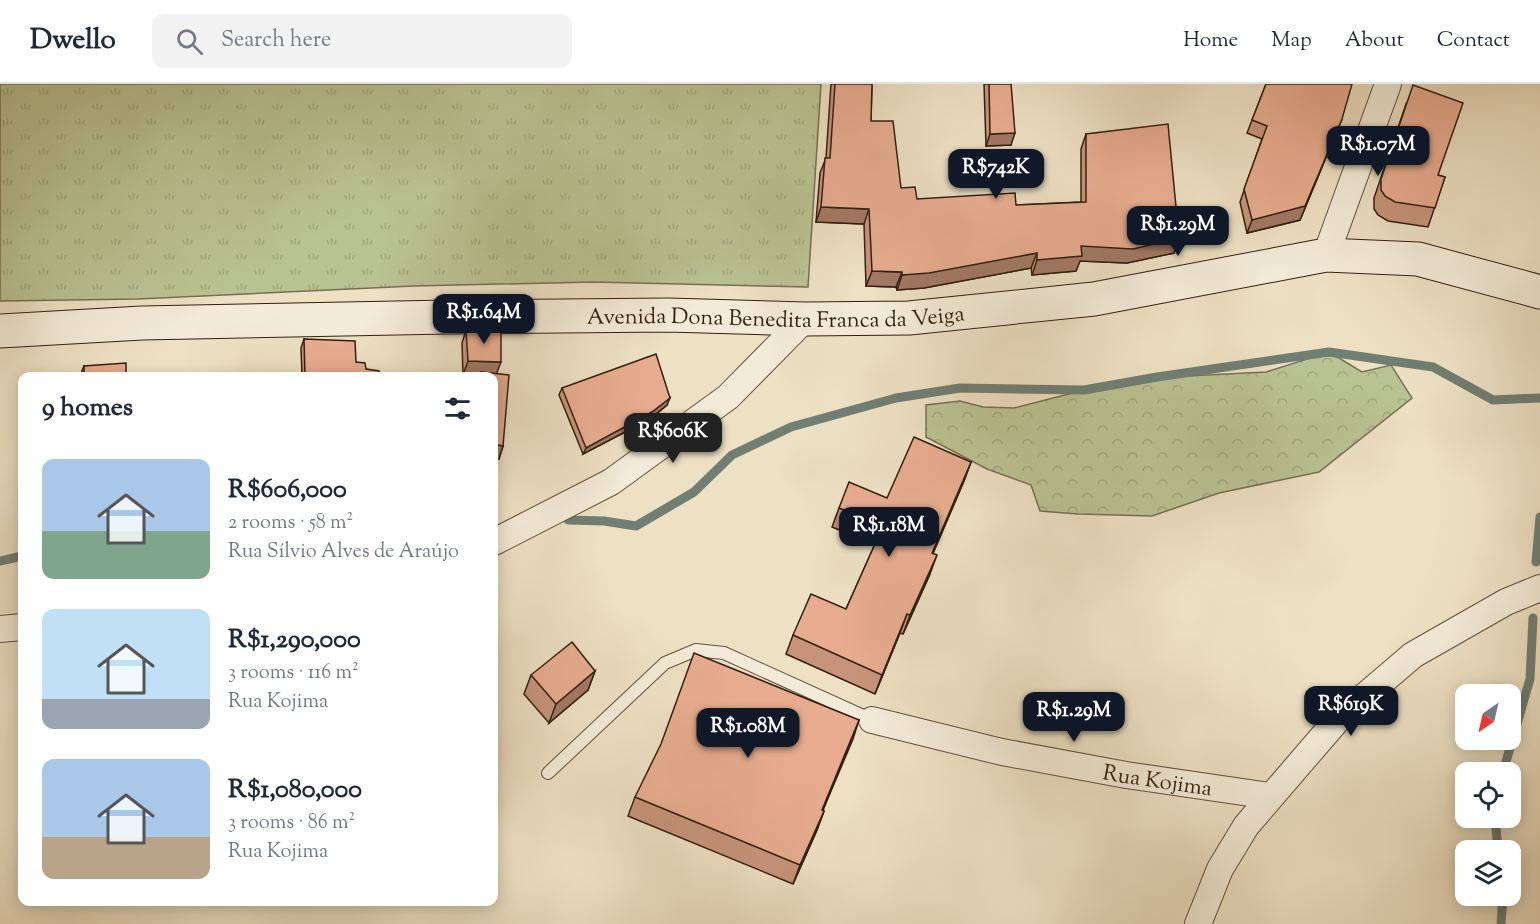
<!DOCTYPE html>
<meta charset="utf-8">
<style>
body{margin:0;font-family:"Sorts Mill Goudy",serif;background:#f2f2f3;color:#1f2937;height:100vh;display:flex;flex-direction:column;font-size:22px;white-space:nowrap}
*{box-sizing:border-box;margin:0}
p{font-size:20px;color:#747a83}
.icon{flex:none;width:33px;height:33px;fill:none;stroke:currentColor;stroke-width:2;stroke-linecap:round;stroke-linejoin:round}
.map{position:relative;flex:1;overflow:hidden}
.details{position:absolute;left:18px;top:288px;width:480px;height:534px;display:flex;flex-direction:column;background:#fff;border-radius:12px;box-shadow:0 3px 15px #0003}
.details>*{flex:none}
.needle{width:39px;rotate:214deg}
.controls{position:absolute;left:1455px;top:600px;display:grid;gap:12px}
.controls a{display:grid;place-items:center;width:66px;height:66px;border-radius:12px;background:#fff;box-shadow:0 3px 15px #0003;font-size:30px}
.price{position:absolute;translate:-50% -51px;padding:0 14px;border-radius:12px;background:#111827;color:#fff;font-size:20px;line-height:39px;filter:drop-shadow(0 2px 3px #0008)}
.price::after{content:'';position:absolute;left:50%;top:36px;width:18px;height:14px;margin-left:-9px;background:inherit;clip-path:polygon(0 0,100% 0,50% 100%)}
.price.active{background:#222;color:#fff}
ul{padding:0;list-style:none}
li{display:flex;align-items:center;gap:18px;height:150px;padding:0 24px}
li span{display:grid;place-items:center;flex:none;width:168px;height:120px;border-radius:12px;color:#555}
li>.icon{margin-inline-start:auto}
span .icon{width:72px;height:72px;fill:#fffc;stroke-width:1}
li b{font-size:26px}
h2{display:flex;justify-content:space-between;align-items:center;height:72px;padding:0 24px;font-size:26px}
header{display:flex;align-items:center;gap:36px;box-sizing:border-box;height:84px;padding:0 30px;background:#fff;border-bottom:2px solid #e0e1e3}
header strong{font-size:28px}
nav{display:flex;gap:33px;margin-inline-start:auto;font-size:21px}
.search{width:420px;height:54px;background:#f2f2f3;display:flex;align-items:center;gap:15px;box-sizing:border-box;padding:0 21px;border-radius:12px;color:#747a83;font-size:22px}
.map>svg:first-child{display:block}
.grass{fill:url(#grass-tufts);stroke:#767052;stroke-width:1.5}
.forest{fill:url(#forest-crowns);stroke:#767052;stroke-width:1.5}
.lines{fill:none;stroke-linecap:round;stroke-linejoin:round}
.stream{stroke:#707e73;stroke-width:9}
.service-casing{stroke:#624f3d;stroke-width:14}
.minor-casing{stroke:#624f3d;stroke-width:28}
.secondary-casing{stroke:#331f10;stroke-width:35}
.service{stroke:#f3ebd8;stroke-width:12}
.minor{stroke:#f3ebd8;stroke-width:26}
.secondary{stroke:#f3ebd8;stroke-width:33}
.wall{fill:#c7947b;stroke:#331f10;stroke-width:1.5}
.shaded-wall{fill:#a27864;stroke:#331f10;stroke-width:1.5}
.building{fill:#e7ac8f;stroke:#331f10;stroke-width:1.5}
.labels{text-anchor:middle;stroke-width:4.5;stroke-linejoin:round;paint-order:stroke}
.street-label{font-size:22px;fill:#331f10;stroke:#f3ebd8}
</style>
<header>
<strong>Dwello</strong>
<div class="search"><svg class="icon" aria-label="search" viewBox="0 0 24 24"><circle cx="10" cy="10" r="6"/><path d="M15 15l6 6"/></svg>Search here</div>
<nav><a>Home</a><a>Map</a><a>About</a><a>Contact</a></nav>
</header>
<div class="map">
<svg width="1540" height="840" viewBox="0 0 1540 840">
<defs>
<pattern id="grass-tufts" width="24" height="20" patternUnits="userSpaceOnUse" patternTransform="scale(1.5)"><rect width="24" height="20" fill="#b9c293"/><path d="M3 7l-1-3M5 7V3M7 7l1-3M15 17l-1-3M17 17v-4M19 17l1-3" fill="none" stroke="#a0a67e"/></pattern>
<pattern id="forest-crowns" width="20" height="18" patternUnits="userSpaceOnUse" patternTransform="scale(1.5)"><rect width="20" height="18" fill="#b9c293"/><path d="M2 6a3 3 0 1 1 6 0M12 15a3 3 0 1 1 6 0" fill="none" stroke="#a0a67e"/></pattern>
</defs>
<rect width="100%" height="100%" fill="#ede0c3"/>
<filter id="stains"><feTurbulence type="fractalNoise" baseFrequency=".00333" numOctaves="4"/><feColorMatrix values="0 0 0 0 .2 0 0 0 0 .09 0 0 0 0 .02 0 0 0 .5 -.17"/></filter>
<radialGradient id="worn" r=".72"><stop offset=".6" stop-color="#630" stop-opacity="0"/><stop offset="1" stop-color="#630" stop-opacity=".3"/></radialGradient>
<!-- grass -->
<path class="grass" d="M0,0H821L808,203L593,198L414,202L138,215L0,217Z"/>
<!-- forest -->
<path class="forest" d="M1329,268L1362,288L1391,281L1412,314L1319,388L1219,409L1152,432L1078,430L1040,427L1031,401L987,385L926,353V321L960,317L983,323L1014,324L1127,295L1266,288Z"/>
<g class="lines">
<!-- stream -->
<g class="stream">
<path d="M568,436L604,437L636,442L694,408L732,371L791,343L896,314L960,304L1084,306L1157,293L1329,268L1433,283L1493,316L1540,314"/>
<path d="M0,477L22,472"/>
<path d="M1536,478L1540,433"/>
<path d="M1503,688L1530,595L1533,534"/>
<path d="M1495,734L1498,766"/>
<path d="M1501,840L1503,812"/>
</g>
<defs>
<path id="service" d="M548,689L665,579L696,566L724,569L872,636"/>
<g id="minor">
<path d="M1326,171L1388,0"/>
<path d="M494,458L611,398L728,313L805,235"/>
<path d="M0,545L22,543"/>
<path id="s1" d="M872,636L1002,668L1126,691L1270,712"/>
<path d="M1198,840L1220,785L1246,742L1338,635L1413,571L1506,518L1540,504"/>
</g>
<g id="secondary">
<path id="s2" d="M0,247L142,239L448,233L668,231L805,235L909,234L1094,215L1326,171L1418,175L1540,208"/>
</g>
</defs>
<!-- service casing -->
<use href="#service" class="service-casing"/>
<!-- minor casing -->
<use href="#minor" class="minor-casing"/>
<!-- secondary casing -->
<use href="#secondary" class="secondary-casing"/>
<!-- service -->
<use href="#service" class="service"/>
<!-- minor -->
<use href="#minor" class="minor"/>
<!-- secondary -->
<use href="#secondary" class="secondary"/>
</g>
<!-- wall -->
<g class="wall">
<path d="M831,0H872L871,37L901,104L917,115L1016,121L1081,118V65L1086,50L1179,154L1174,169L1127,179L1080,177L1076,187L1032,191L1031,184L924,204L897,206L896,203L866,202L864,140L816,138L820,89L826,74Z"/>
<path d="M984,0H1011V61L986,62Z"/>
<path d="M1266,0L1342,35L1300,136L1247,149L1240,118L1262,55L1247,49Z"/>
<path d="M1406,20L1438,91L1445,93L1428,143L1388,137L1378,131L1374,125V114Z"/>
<path d="M466,246L497,290L503,362L499,375L494,374V292H479L480,291H463L462,259Z"/>
<path d="M304,255L356,278L366,285L379,292H302L301,264Z"/>
<path d="M84,282L126,292H80Z"/>
<path d="M562,304L667,321L650,335L583,370L559,311Z"/>
<path d="M971,378L964,397L933,469L930,490L903,550L900,549L875,610L786,570L793,551L846,525L875,460L832,443L839,424L887,414Z"/>
<path d="M595,587L588,606L549,639L524,610L531,591Z"/>
<path d="M859,636L823,726L824,727L817,746L793,800L628,732L635,713Z"/>
</g>
<!-- shaded-wall -->
<g class="shaded-wall">
<path d="M1342,35L1300,136L1247,149L1252,136Z"/>
<path d="M1015,49L1011,61L986,62L990,50Z"/>
<path d="M821,123L869,125L864,140L816,138Z"/>
<path d="M1179,154L1174,169L1127,179L1080,177L1076,187L1032,191L1037,176L1081,162Z"/>
<path d="M1037,169L1031,184L924,204L897,206L902,191Z"/>
<path d="M872,187L902,188L896,203L866,202Z"/>
<path d="M468,277L501,278L496,291L481,288L480,291H463Z"/>
<path d="M670,314L667,321L650,335L583,370L586,364Z"/>
<path d="M494,360L503,362L499,375L494,374Z"/>
<path d="M971,378L964,397L925,488L932,469Z"/>
<path d="M937,471L930,490L903,550L910,531Z"/>
<path d="M907,530L900,549L875,610L882,591Z"/>
<path d="M595,587L588,606L549,639L556,620Z"/>
<path d="M859,636L853,655L815,745L822,726Z"/>
<path d="M824,727L817,746L793,800L800,781Z"/>
</g>
<!-- building -->
<g class="building">
<path d="M835,0H872L871,37H893L901,104L915,103L917,115L1015,109L1016,121L1086,118V50L1168,40L1179,154L1133,165L1081,162L1082,172L1037,176V169L929,189L902,191V188L872,187L869,125L821,123L825,74H830Z"/>
<path d="M989,0H1011L1015,49L990,50Z"/>
<path d="M1266,0H1352L1342,35L1305,122L1252,136L1244,105L1267,42L1252,36Z"/>
<path d="M1413,1L1463,19L1438,91L1445,93L1435,124L1395,118L1385,112L1381,106V95Z"/>
<path d="M501,243V278L468,277L466,246Z"/>
<path d="M304,255L355,257L356,278L365,279L366,285L379,287V292H305Z"/>
<path d="M656,270L670,314L652,328L586,364L562,304Z"/>
<path d="M126,279V292H84V282Z"/>
<path d="M481,288L509,291L503,362L494,360V292H480Z"/>
<path d="M914,353L971,378L932,469L937,471L910,531L907,530L882,591L793,551L811,510L846,525L883,442L839,424L849,398L887,414Z"/>
<path d="M572,558L595,587L556,620L531,591Z"/>
<path d="M694,569L859,636L822,726L824,727L800,781L635,713L661,660Z"/>
</g>
<g class="labels">
<!-- street labels -->
<g class="street-label">
<text dy="8" stroke="none"><textPath href="#s2" startOffset="776">Avenida Dona Benedita Franca da Veiga</textPath></text>
<text dy="8" stroke="none"><textPath href="#s1" startOffset="292">Rua Kojima</textPath></text>
</g>
</g>
<rect width="100%" height="100%" filter="url(#stains)"/>
<rect width="100%" height="100%" fill="url(#worn)"/>
</svg>
<div class="controls">
<a><svg class="needle" viewBox="-14 -14 28 28"><path d="M0-13l5 13h-10z" fill="#e53935"/><path d="M0 13l5-13h-10z" fill="#747a83"/></svg></a>
<a><svg class="icon" aria-label="locate" viewBox="0 0 24 24"><circle cx="12" cy="12" r="6"/><path d="M12 2v4M12 18v4M2 12h4M18 12h4"/></svg></a>
<a><svg class="icon" aria-label="layers" viewBox="0 0 24 24"><path d="M12 4l9 5-9 5-9-5zM3 14l9 5 9-5"/></svg></a>
</div>
<b class="price" style="left:1378px;top:93px">R$1.07M</b>
<b class="price" style="left:996px;top:116px">R$742K</b>
<b class="price" style="left:1178px;top:173px">R$1.29M</b>
<b class="price" style="left:484px;top:261px">R$1.64M</b>
<b class="price active" style="left:673px;top:380px">R$606K</b>
<b class="price" style="left:889px;top:474px">R$1.18M</b>
<b class="price" style="left:1351px;top:653px">R$619K</b>
<b class="price" style="left:1074px;top:659px">R$1.29M</b>
<b class="price" style="left:748px;top:675px">R$1.08M</b>
<section class="details">
<h2>9 homes<svg class="icon" aria-label="filters" viewBox="0 0 24 24"><path d="M4 7h16M4 17h16"/><circle cx="9" cy="7" r="2"/><circle cx="15" cy="17" r="2"/></svg></h2>
<ul>
<li><span style="background:linear-gradient(#a9c7e8 60%,#7fa58c 0)"><svg class="icon" aria-label="home" viewBox="0 0 24 24"><path d="M3 11l9-7 9 7M6 9v11h12V9"/></svg></span><div><b>R$606,000</b><p>2 rooms · 58 m²</p><p>Rua Sílvio Alves de Araújo</p></div></li>
<li><span style="background:linear-gradient(#bfe0f5 75%,#9aa5b1 0)"><svg class="icon" aria-label="home" viewBox="0 0 24 24"><path d="M3 11l9-7 9 7M6 9v11h12V9"/></svg></span><div><b>R$1,290,000</b><p>3 rooms · 116 m²</p><p>Rua Kojima</p></div></li>
<li><span style="background:linear-gradient(#a9c7e8 65%,#b9a48a 0)"><svg class="icon" aria-label="home" viewBox="0 0 24 24"><path d="M3 11l9-7 9 7M6 9v11h12V9"/></svg></span><div><b>R$1,080,000</b><p>3 rooms · 86 m²</p><p>Rua Kojima</p></div></li>
</ul>
</section>
</div>
